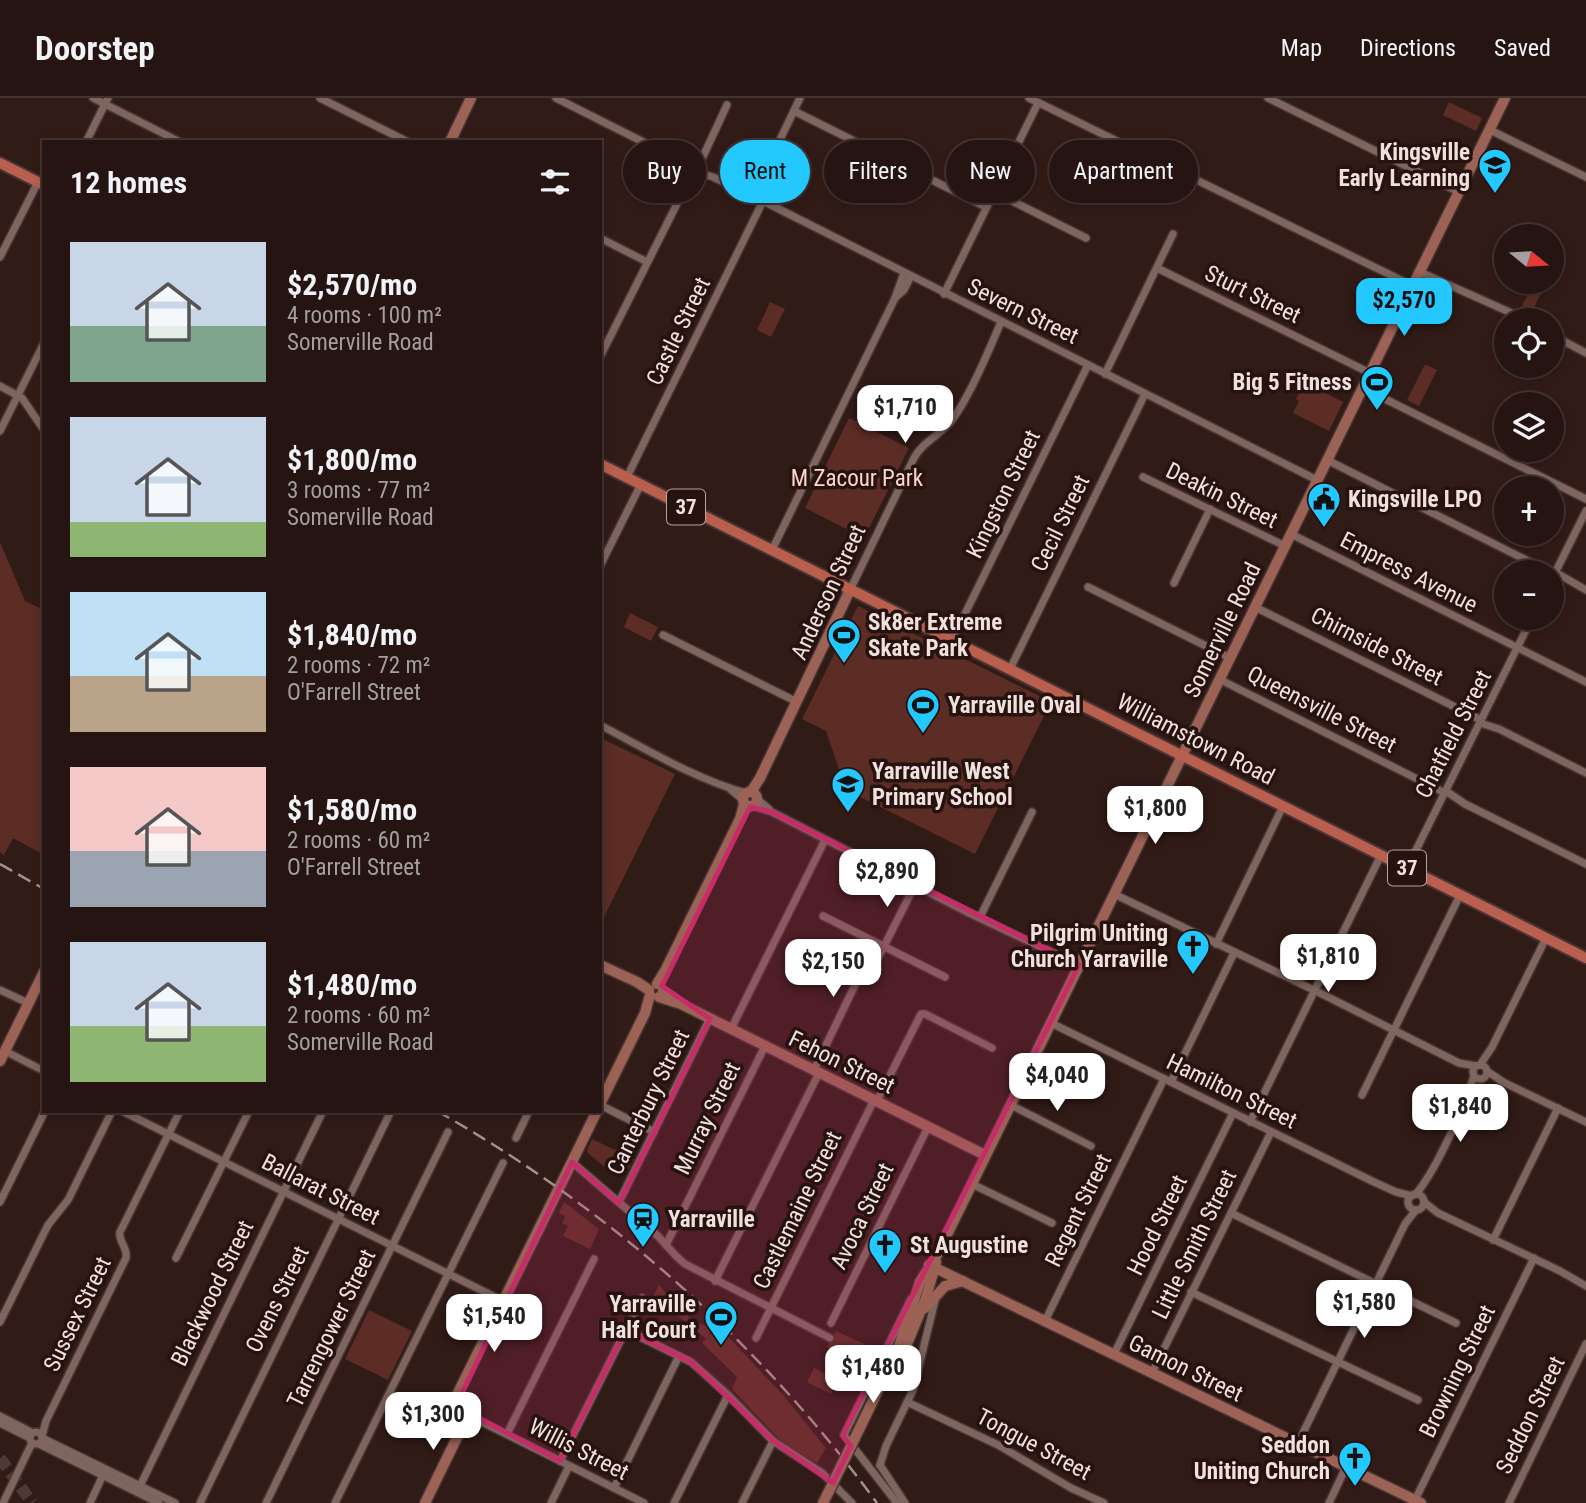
<!DOCTYPE html>
<meta charset="utf-8">
<style>
body{margin:0;font-family:"Roboto Condensed",sans-serif;background:#2d1d1a;color:#f1f3f6;height:100vh;display:flex;flex-direction:column;font-size:26px;white-space:nowrap}
*{box-sizing:border-box;margin:0}
p{font-size:23px;color:#a39e9f}
.icon{flex:none;width:38px;height:38px;fill:none;stroke:currentColor;stroke-width:2;stroke-linecap:round;stroke-linejoin:round}
.map{position:relative;flex:1;overflow:hidden}
.panel{position:absolute;left:42px;top:42px;width:560px;height:973px;display:flex;flex-direction:column;background:#251411;border-radius:0px;box-shadow:0 4px 10px #0003,0 0 0 2px #423331}
.panel>*{flex:none}
.hud{position:absolute;left:623px;top:42px;width:665px;height:63px;display:flex;gap:14px}
.needle{width:46px;rotate:108deg}
.buttons{position:absolute;left:1494px;top:126px;display:grid;gap:14px}
.buttons a{display:grid;place-items:center;width:70px;height:70px;border-radius:50%;background:#251411;box-shadow:0 4px 10px #0003,0 0 0 2px #423331;font-size:35px}
.price{position:absolute;translate:-50% -60px;padding:0 16px;border-radius:14px;background:#fff;color:#222;font-size:23px;line-height:46px;filter:drop-shadow(0 2px 4px #0008)}
.price::after{content:'';position:absolute;left:50%;top:42px;width:21px;height:16px;margin-left:-10px;background:inherit;clip-path:polygon(0 0,100% 0,50% 100%)}
.price.selected{background:#23c9fe;color:#111}
ul{padding:0;list-style:none}
li{display:flex;align-items:center;gap:21px;height:175px;padding:0 28px}
li span{display:grid;place-items:center;flex:none;width:196px;height:140px;border-radius:0px;color:#555}
li>.icon{margin-inline-start:auto}
span .icon{width:84px;height:84px;fill:#fffc;stroke-width:1}
li b{font-size:30px}
h2{display:flex;justify-content:space-between;align-items:center;height:84px;padding:0 28px;font-size:30px}
.tag{padding:0 24px;border-radius:32px;background:#251411;box-shadow:0 4px 10px #0003,0 0 0 2px #423331;font-size:24px;line-height:63px}
.tag.selected{background:#23c9fe;color:#111}
header{display:flex;align-items:center;gap:42px;box-sizing:border-box;height:98px;padding:0 35px;background:#251411;border-bottom:2px solid #423331}
header strong{font-size:33px}
nav{display:flex;gap:38px;margin-inline-start:auto;font-size:24px}
.map>svg:first-child{display:block}
.green{fill:#5b2d24}
.lines{fill:none;stroke-linecap:round;stroke-linejoin:round}
.highway-tunnel{stroke:#4e3935;stroke-width:12;stroke-dasharray:12 6;stroke-linecap:butt}
.street-casing{stroke:#483533;stroke-width:10}
.secondary-casing{stroke:#483533;stroke-width:13}
.primary-casing{stroke:#483533;stroke-width:14}
.street{stroke:#7f655f;stroke-width:7}
.secondary{stroke:#9c6256;stroke-width:10}
.primary{stroke:#b95f4e;stroke-width:10}
.rail{stroke:#a3918d;stroke-width:2.5;stroke-dasharray:14 7;stroke-linecap:butt}
.secondary-bridge-casing{stroke:#483533;stroke-width:13;stroke-linecap:butt}
.secondary-bridge{stroke:#9c6256;stroke-width:10}
.marked{fill:#c72c68;fill-opacity:0.2;stroke:#c72c68;stroke-width:5;stroke-linejoin:round}
.labels{text-anchor:middle;stroke-width:7;stroke-linejoin:round;paint-order:stroke}
.shield{fill:#26120e;stroke:#b4a3a0;stroke-width:2}
.shield-label{font-size:21px;font-weight:bold;fill:#f1e1de}
.poi-label{font-size:23px;font-weight:bold;fill:#f1e1de;stroke:#26120e;text-anchor:start}
.street-label{font-size:23px;fill:#f1e1de;stroke:#26120e}
.park-label{font-size:23px;fill:#fdd5cb;stroke:#26120e}
</style>
<header>
<strong>Doorstep</strong>
<nav><a>Map</a><a>Directions</a><a>Saved</a></nav>
</header>
<div class="map">
<svg width="1586" height="1405" viewBox="0 0 1586 1405">
<rect width="100%" height="100%" fill="#311b17"/>
<!-- green -->
<g class="green">
<path d="M1449,4L1482,20L1476,33L1443,17Z"/>
<path d="M1534,184H1547L1531,215L1521,210Z"/>
<path d="M770,204L785,211L771,239L757,232Z"/>
<path d="M1427,267L1437,272L1419,308L1407,302L1424,268Z"/>
<path d="M1304,284L1343,304L1329,333L1293,315L1299,303L1296,301Z"/>
<path d="M849,320L909,350L864,440L805,410Z"/>
<path d="M0,444L25,503L42,511L44,518V757L13,740L4,757L0,754Z"/>
<path d="M858,508L1051,604L975,756L846,692L826,633L802,621Z"/>
<path d="M630,515L658,529L651,543L624,529Z"/>
<path d="M603,641L675,676L600,827V647Z"/>
<path d="M592,1041L634,1061L628,1071L617,1077L613,1076L588,1055L587,1052Z"/>
<path d="M564,1104L599,1131L590,1151L563,1138L568,1128L562,1125L565,1118L559,1115Z"/>
<path d="M659,1187L679,1211L694,1223L711,1230L708,1239L718,1228L783,1297L826,1350L817,1365L783,1345L732,1291L737,1279L702,1245L706,1241L656,1199L652,1203L651,1202Z"/>
<path d="M369,1212L412,1233L388,1282L345,1261Z"/>
<path d="M836,1233L877,1252L868,1270L827,1249Z"/>
<path d="M814,1270L838,1282L831,1296L807,1284Z"/>
</g>
<g class="lines">
<!-- highway-tunnel -->
<path class="highway-tunnel" d="M0,1360L32,1405"/>
<defs>
<g id="street">
<path d="M93,0L180,44"/>
<path d="M320,0L408,44"/>
<path d="M556,0L677,61L691,65"/>
<path d="M1029,0L1413,188"/>
<path d="M1268,0L1459,94"/>
<path d="M794,13L986,109"/>
<path d="M1490,32L1586,79"/>
<path d="M86,44L108,0"/>
<path d="M699,67L727,7"/>
<path d="M696,74L713,79L753,98L1317,382"/>
<path d="M994,94L1086,140"/>
<path d="M753,98L800,0"/>
<path d="M600,140L647,164"/>
<path d="M0,159L38,84"/>
<path d="M1157,170L1370,275"/>
<path d="M1420,174L1527,222"/>
<path d="M944,196L1038,5"/>
<path d="M895,200L904,192L911,178"/>
<path d="M1552,237L1586,255"/>
<path d="M600,259L693,74"/>
<path d="M1105,276L1173,136"/>
<path d="M0,288L22,300L44,332"/>
<path d="M1363,290L1586,401"/>
<path d="M0,333L44,245"/>
<path d="M1327,362L1550,474"/>
<path d="M627,379L763,103"/>
<path d="M1143,379L1285,448"/>
<path d="M1291,436L1586,584"/>
<path d="M772,452L895,200L904,175"/>
<path d="M600,468L641,386"/>
<path d="M1555,474L1586,492"/>
<path d="M1552,481L1586,413"/>
<path d="M1174,485L1210,411"/>
<path d="M1088,489L1230,560"/>
<path d="M850,492L914,360C923,343 941,337 952,322C970,298 989,252 1001,224"/>
<path d="M1255,509L1481,622"/>
<path d="M663,537L797,604"/>
<path d="M952,542L1088,267"/>
<path d="M1010,571L1145,296"/>
<path d="M1219,581L1445,695"/>
<path d="M1480,625L1499,631L1586,675"/>
<path d="M600,627C646,651 697,682 746,695"/>
<path d="M731,692L742,701"/>
<path d="M1446,693L1465,706L1586,766"/>
<path d="M757,701L769,711"/>
<path d="M753,708L772,714L967,814L1079,867"/>
<path d="M1407,770L1532,520"/>
<path d="M1114,796L1320,895L1459,965L1476,968"/>
<path d="M823,818L945,879"/>
<path d="M980,819L1032,714"/>
<path d="M1216,846L1283,708"/>
<path d="M0,892L28,905"/>
<path d="M1051,925L1374,1084L1396,1094L1412,1098"/>
<path d="M731,931L825,742"/>
<path d="M5,953L44,973"/>
<circle cx="1480" cy="974" r="7"/>
<path d="M1480,967L1492,949L1546,840"/>
<path d="M814,972L857,883L871,874L915,787"/>
<path d="M1487,973L1503,984L1586,1024"/>
<path d="M1171,984L1234,855"/>
<path d="M1362,997L1460,797"/>
<path d="M877,1003L921,916H925L992,950"/>
<path d="M600,1007L654,1034"/>
<path d="M1011,1007L1091,1048"/>
<path d="M122,1013L503,1203"/>
<path d="M1250,1024L1381,757"/>
<path d="M516,1040L529,1013"/>
<path d="M572,1064L658,1138L676,1158L685,1166L830,1240"/>
<path d="M972,1086L1052,1125"/>
<path d="M1416,1096C1438,1069 1463,1011 1474,978"/>
<circle cx="1416" cy="1104" r="8"/>
<path d="M0,1104L45,1013"/>
<path d="M619,1104L710,920"/>
<path d="M1424,1104L1438,1115L1560,1173L1586,1188"/>
<path d="M1231,1115L1456,1225"/>
<path d="M1493,1142L1558,1010"/>
<path d="M666,1147L765,948"/>
<path d="M176,1160L249,1013"/>
<path d="M715,1183L819,975"/>
<path d="M1191,1194L1418,1302"/>
<path d="M1045,1223L1164,981"/>
<path d="M0,1224L48,1127L68,1102L112,1013"/>
<path d="M831,1225L928,1029"/>
<path d="M626,1232L691,1264L728,1297L773,1343L822,1375L852,1405"/>
<path d="M756,1240L874,1002"/>
<path d="M1114,1256L1233,1015"/>
<path d="M1152,1275L1271,1034"/>
<path d="M907,1304L998,1347L1071,1390L1104,1405"/>
<path d="M468,1317L644,1405"/>
<path d="M0,1318L33,1335"/>
<path d="M0,1325L30,1340"/>
<circle cx="36" cy="1340" r="6"/>
<path d="M507,1336L594,1161"/>
<path d="M42,1338L46,1323L126,1160C128,1150 118,1143 120,1134L180,1013"/>
<path d="M42,1340L175,1405"/>
<path d="M1298,1345L1405,1126L1416,1112"/>
<path d="M39,1346L159,1405"/>
<path d="M560,1363L642,1200"/>
<path d="M880,1367L886,1348L913,1292L936,1199"/>
<path d="M880,1367L905,1405"/>
<path d="M614,1390L679,1258"/>
<path d="M137,1394L323,1013"/>
<path d="M1415,1402L1534,1160"/>
<path d="M3,1405L32,1345"/>
<path d="M90,1405L104,1375"/>
<path d="M200,1405L391,1013"/>
<path d="M266,1405L448,1034"/>
<path d="M335,1405L503,1065"/>
<path d="M551,1405L569,1368"/>
<path d="M674,1405L728,1297"/>
<path d="M742,1405L773,1343"/>
<path d="M897,1405L844,1337L911,1201"/>
<path d="M1329,1405L1346,1369"/>
<path d="M1509,1405L1586,1246"/>
</g>
<g id="secondary">
<path d="M450,44L471,0"/>
<circle cx="750" cy="701" r="7"/>
<path d="M751,694L760,680L850,492"/>
<path d="M600,867L637,884L649,892"/>
<path d="M657,886L666,871L740,721L744,706"/>
<path d="M663,893L677,903"/>
<path d="M659,899L681,906L985,1057"/>
<path d="M0,963L44,874"/>
<path d="M600,1006L645,915L650,897"/>
<path d="M929,1167L1421,1405"/>
<path d="M925,1210L945,1188L963,1183"/>
<path d="M899,1265L926,1200L936,1164"/>
<path d="M853,1344L898,1251L920,1184L937,1157L1505,0"/>
<path d="M425,1405L468,1317L456,1308L455,1301L597,1013"/>
<path d="M823,1405L829,1393"/>
</g>
<g id="primary">
<path d="M0,65L44,87"/>
<path d="M600,366L1586,860"/>
</g>
</defs>
<!-- street casing -->
<use href="#street" class="street-casing"/>
<!-- secondary casing -->
<use href="#secondary" class="secondary-casing"/>
<!-- primary casing -->
<use href="#primary" class="primary-casing"/>
<!-- street -->
<use href="#street" class="street"/>
<!-- secondary -->
<use href="#secondary" class="secondary"/>
<!-- primary -->
<use href="#primary" class="primary"/>
<!-- rail -->
<g class="rail">
<path d="M0,766L44,791"/>
<path d="M437,1013C610,1111 759,1244 877,1405"/>
</g>
<defs>
<path id="secondary-bridge" d="M829,1393L853,1344"/>
</defs>
<!-- secondary-bridge casing -->
<use href="#secondary-bridge" class="secondary-bridge-casing"/>
<!-- secondary-bridge -->
<use href="#secondary-bridge" class="secondary-bridge"/>
</g>
<!-- marked area -->
<path class="marked" d="M750,709L772,714L1079,867L846,1330L843,1338L851,1348L833,1385L773,1343L691,1264L626,1232L560,1363L456,1308L572,1064L619,1105L710,921L662,888Z"/>
<!-- icons -->
<defs>
<symbol id="school-pin" viewBox="-11 -11 22 30"><path d="M0 17L-7.5 6A9.5 9.5 0 1 1 7.5 6Z" fill="#23c9fe" stroke="#26120e"/><path d="M0-5L7-2L0 1L-7-2ZM-4 1L0 2.5L4 1V4Q0 6-4 4Z" fill="#111"/></symbol>
<symbol id="stadium-pin" viewBox="-11 -11 22 30"><path d="M0 17L-7.5 6A9.5 9.5 0 1 1 7.5 6Z" fill="#23c9fe" stroke="#26120e"/><path d="M0-5a6.5 5 0 1 0 0 10a6.5 5 0 1 0 0-10ZM-3.5-1.8h7v3.6h-7Z" fill="#111"/></symbol>
<symbol id="civic-pin" viewBox="-11 -11 22 30"><path d="M0 17L-7.5 6A9.5 9.5 0 1 1 7.5 6Z" fill="#23c9fe" stroke="#26120e"/><path d="M-.6-6.5H3V-4.5H.6V-3L4-1V1h2V6H-6V1h2V-1L-.6-3ZM-1.2 2.5V6h2.4V2.5Z" fill="#111"/></symbol>
<symbol id="church-pin" viewBox="-11 -11 22 30"><path d="M0 17L-7.5 6A9.5 9.5 0 1 1 7.5 6Z" fill="#23c9fe" stroke="#26120e"/><path d="M-1.2-6h2.4v3.5h3.3v2.4h-3.3V6h-2.4V-.1h-3.3v-2.4h3.3Z" fill="#111"/></symbol>
<symbol id="station-pin" viewBox="-11 -11 22 30"><path d="M0 17L-7.5 6A9.5 9.5 0 1 1 7.5 6Z" fill="#23c9fe" stroke="#26120e"/><path d="M-3-6H3Q5-6 5-4V2Q5 4 3 4L4.5 6H3L1.5 4h-3L-3 6H-4.5L-3 4Q-5 4-5 2V-4Q-5-6-3-6ZM-3.5-4v3h7v-3ZM-3.5 1v1.5H-2V1ZM2 1v1.5H3.5V1Z" fill="#111"/></symbol>
</defs>
<g fill-rule="evenodd">
<use href="#school-pin" x="1476" y="48" width="38" height="52"/>
<use href="#stadium-pin" x="1358" y="265" width="38" height="52"/>
<use href="#civic-pin" x="1305" y="382" width="38" height="52"/>
<use href="#stadium-pin" x="825" y="518" width="38" height="52"/>
<use href="#stadium-pin" x="904" y="588" width="38" height="52"/>
<use href="#school-pin" x="829" y="667" width="38" height="52"/>
<use href="#church-pin" x="1174" y="829" width="38" height="52"/>
<use href="#station-pin" x="624" y="1102" width="38" height="52"/>
<use href="#church-pin" x="866" y="1128" width="38" height="52"/>
<use href="#stadium-pin" x="702" y="1200" width="38" height="52"/>
<use href="#church-pin" x="1336" y="1341" width="38" height="52"/>
</g>
<g class="labels">
<!-- shield labels -->
<g class="shield">
<rect x="667" y="391.5" width="38" height="35" rx="5"/>
<rect x="1388" y="752.5" width="38" height="35" rx="5"/>
</g>
<g class="shield-label">
<text x="686" y="416">37</text>
<text x="1407" y="777">37</text>
</g>
<!-- poi labels -->
<g class="poi-label">
<text x="1470" y="62" text-anchor="end">Kingsville<tspan x="1470" dy="26">Early Learning</tspan></text>
<text x="1352" y="292" text-anchor="end">Big 5 Fitness</text>
<text x="1348" y="409">Kingsville LPO</text>
<text x="868" y="532">Sk8er Extreme<tspan x="868" dy="26">Skate Park</tspan></text>
<text x="948" y="615">Yarraville Oval</text>
<text x="872" y="681">Yarraville West<tspan x="872" dy="26">Primary School</tspan></text>
<text x="1168" y="843" text-anchor="end">Pilgrim Uniting<tspan x="1168" dy="26">Church Yarraville</tspan></text>
<text x="668" y="1129">Yarraville</text>
<text x="910" y="1155">St Augustine</text>
<text x="696" y="1214" text-anchor="end">Yarraville<tspan x="696" dy="26">Half Court</tspan></text>
<text x="1330" y="1355" text-anchor="end">Seddon<tspan x="1330" dy="26">Uniting Church</tspan></text>
</g>
<!-- street labels -->
<g class="street-label">
<text transform="translate(1253 196) rotate(26)" y="8">Sturt Street</text>
<text transform="translate(1023 213) rotate(26)" y="8">Severn Street</text>
<text transform="translate(678 233) rotate(-64)" y="8">Castle Street</text>
<text transform="translate(1003 396) rotate(-64)" y="8">Kingston Street</text>
<text transform="translate(1222 397) rotate(26)" y="8">Deakin Street</text>
<text transform="translate(1060 425) rotate(-64)" y="8">Cecil Street</text>
<text transform="translate(1409 474) rotate(27)" y="8">Empress Avenue</text>
<text transform="translate(828 494) rotate(-65)" y="8">Anderson Street</text>
<text transform="translate(1222 532) rotate(-64)" y="8">Somerville Road</text>
<text transform="translate(1377 548) rotate(27)" y="8">Chirnside Street</text>
<text transform="translate(1322 611) rotate(27)" y="8">Queensville Street</text>
<text transform="translate(1453 636) rotate(-63)" y="8">Chatfield Street</text>
<text transform="translate(1196 641) rotate(27)" y="8">Williamstown Road</text>
<text transform="translate(842 964) rotate(26)" y="8">Fehon Street</text>
<text transform="translate(1232 993) rotate(26)" y="8">Hamilton Street</text>
<text transform="translate(648 1004) rotate(-64)" y="8">Canterbury Street</text>
<text transform="translate(707 1020) rotate(-64)" y="8">Murray Street</text>
<text transform="translate(321 1091) rotate(27)" y="8">Ballarat Street</text>
<text transform="translate(797 1112) rotate(-64)" y="8">Castlemaine Street</text>
<text transform="translate(1078 1112) rotate(-64)" y="8">Regent Street</text>
<text transform="translate(862 1118) rotate(-64)" y="8">Avoca Street</text>
<text transform="translate(1157 1127) rotate(-64)" y="8">Hood Street</text>
<text transform="translate(1194 1146) rotate(-64)" y="8">Little Smith Street</text>
<text transform="translate(212 1195) rotate(-64)" y="8">Blackwood Street</text>
<text transform="translate(277 1201) rotate(-64)" y="8">Ovens Street</text>
<text transform="translate(77 1216) rotate(-64)" y="8">Sussex Street</text>
<text transform="translate(331 1230) rotate(-64)" y="8">Tarrengower Street</text>
<text transform="translate(1186 1270) rotate(26)" y="8">Gamon Street</text>
<text transform="translate(1457 1273) rotate(-64)" y="8">Browning Street</text>
<text transform="translate(1530 1317) rotate(-64)" y="8">Seddon Street</text>
<text transform="translate(1034 1346) rotate(28)" y="8">Tongue Street</text>
<text transform="translate(579 1351) rotate(27)" y="8">Willis Street</text>
</g>
<!-- park labels -->
<g class="park-label">
<text x="857" y="388">M Zacour Park</text>
</g>
</g>
</svg>
<div class="buttons">
<a><svg class="needle" viewBox="-14 -14 28 28"><path d="M0-13l5 13h-10z" fill="#e53935"/><path d="M0 13l5-13h-10z" fill="#a39e9f"/></svg></a>
<a><svg class="icon" aria-label="locate" viewBox="0 0 24 24"><circle cx="12" cy="12" r="6"/><path d="M12 2v4M12 18v4M2 12h4M18 12h4"/></svg></a>
<a><svg class="icon" aria-label="layers" viewBox="0 0 24 24"><path d="M12 4l9 5-9 5-9-5zM3 14l9 5 9-5"/></svg></a>
<a>+</a>
<a>−</a>
</div>
<b class="price selected" style="left:1404px;top:240px">$2,570</b>
<b class="price" style="left:905px;top:347px">$1,710</b>
<b class="price" style="left:1155px;top:748px">$1,800</b>
<b class="price" style="left:887px;top:811px">$2,890</b>
<b class="price" style="left:1328px;top:896px">$1,810</b>
<b class="price" style="left:833px;top:901px">$2,150</b>
<b class="price" style="left:1057px;top:1015px">$4,040</b>
<b class="price" style="left:1460px;top:1046px">$1,840</b>
<b class="price" style="left:1364px;top:1242px">$1,580</b>
<b class="price" style="left:494px;top:1256px">$1,540</b>
<b class="price" style="left:873px;top:1307px">$1,480</b>
<b class="price" style="left:433px;top:1354px">$1,300</b>
<div class="hud">
<a class="tag">Buy</a>
<a class="tag selected">Rent</a>
<a class="tag">Filters</a>
<a class="tag">New</a>
<a class="tag">Apartment</a>
</div>
<section class="panel">
<h2>12 homes<svg class="icon" aria-label="filters" viewBox="0 0 24 24"><path d="M4 7h16M4 17h16"/><circle cx="9" cy="7" r="2"/><circle cx="15" cy="17" r="2"/></svg></h2>
<ul>
<li><span style="background:linear-gradient(#c9d6e8 60%,#7fa58c 0)"><svg class="icon" aria-label="home" viewBox="0 0 24 24"><path d="M3 11l9-7 9 7M6 9v11h12V9"/></svg></span><div><b>$2,570/mo</b><p>4 rooms · 100 m²</p><p>Somerville Road</p></div></li>
<li><span style="background:linear-gradient(#c9d6e8 75%,#8fb573 0)"><svg class="icon" aria-label="home" viewBox="0 0 24 24"><path d="M3 11l9-7 9 7M6 9v11h12V9"/></svg></span><div><b>$1,800/mo</b><p>3 rooms · 77 m²</p><p>Somerville Road</p></div></li>
<li><span style="background:linear-gradient(#bfe0f5 60%,#b9a48a 0)"><svg class="icon" aria-label="home" viewBox="0 0 24 24"><path d="M3 11l9-7 9 7M6 9v11h12V9"/></svg></span><div><b>$1,840/mo</b><p>2 rooms · 72 m²</p><p>O'Farrell Street</p></div></li>
<li><span style="background:linear-gradient(#f6c9c9 60%,#9aa5b1 0)"><svg class="icon" aria-label="home" viewBox="0 0 24 24"><path d="M3 11l9-7 9 7M6 9v11h12V9"/></svg></span><div><b>$1,580/mo</b><p>2 rooms · 60 m²</p><p>O'Farrell Street</p></div></li>
<li><span style="background:linear-gradient(#c9d6e8 60%,#8fb573 0)"><svg class="icon" aria-label="home" viewBox="0 0 24 24"><path d="M3 11l9-7 9 7M6 9v11h12V9"/></svg></span><div><b>$1,480/mo</b><p>2 rooms · 60 m²</p><p>Somerville Road</p></div></li>
</ul>
</section>
</div>
